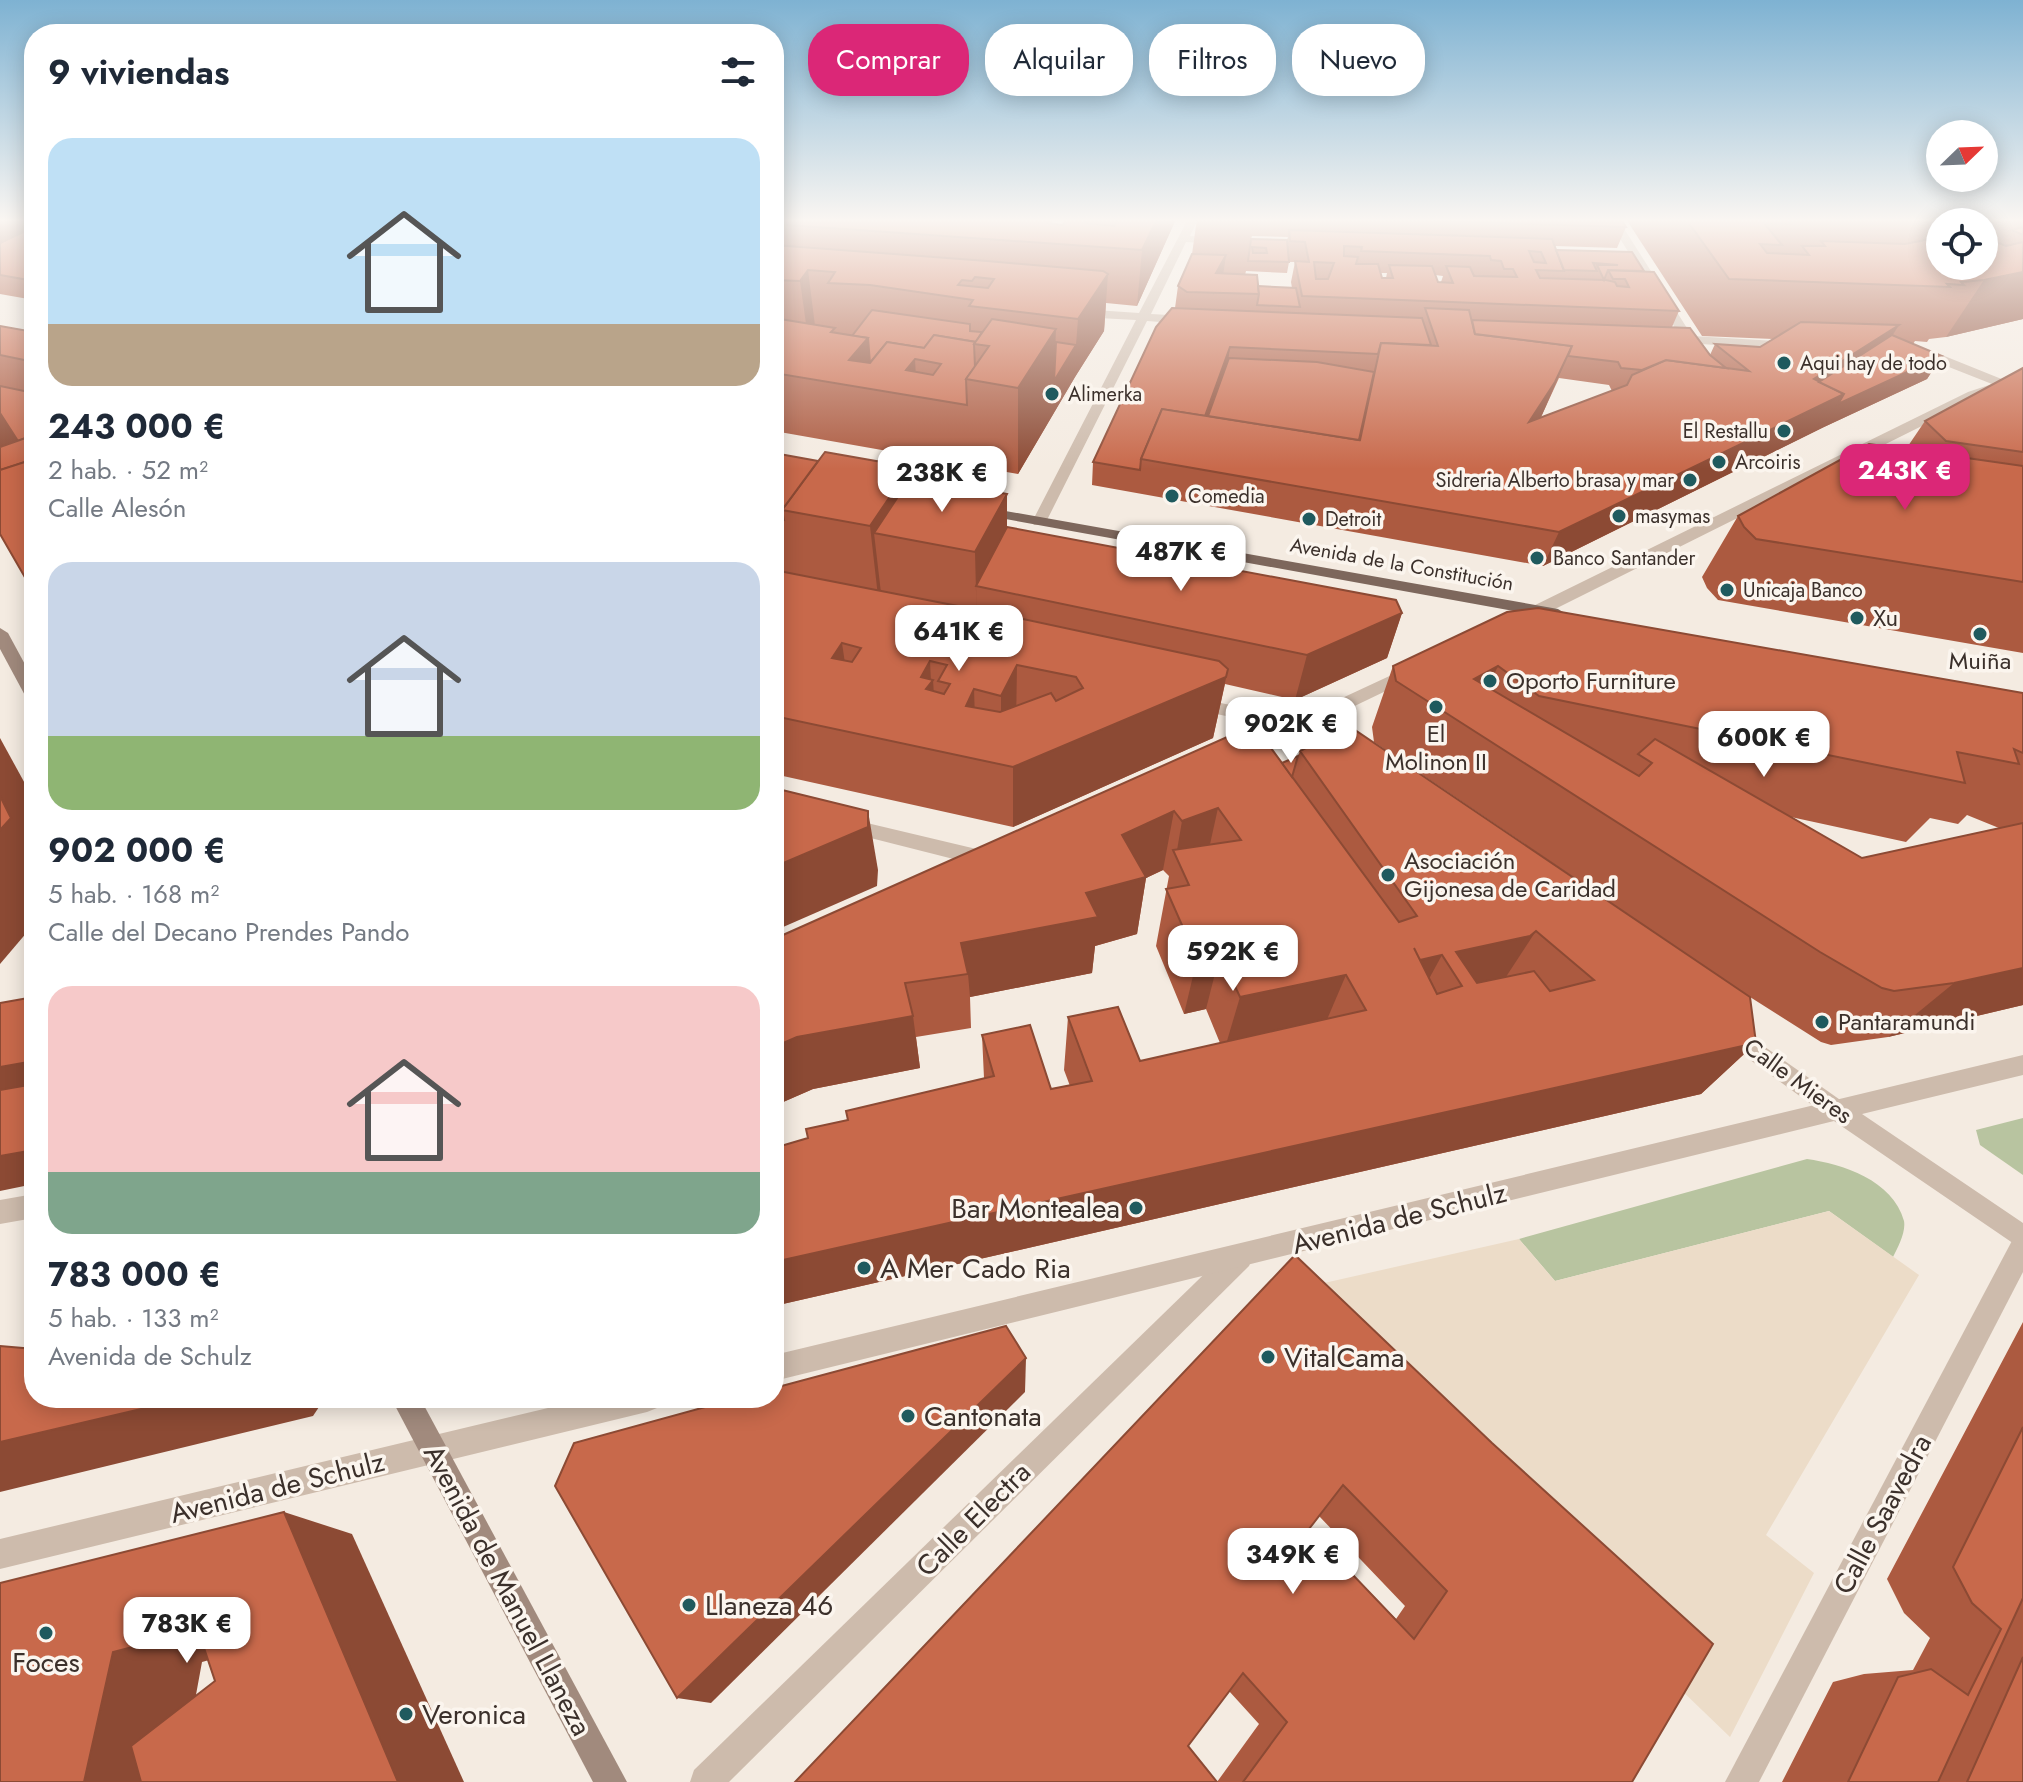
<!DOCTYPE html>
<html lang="es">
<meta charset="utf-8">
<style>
body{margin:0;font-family:Jost,sans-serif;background:#f2f2f3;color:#1f2937;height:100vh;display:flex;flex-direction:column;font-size:30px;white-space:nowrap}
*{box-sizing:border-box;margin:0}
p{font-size:26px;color:#747a83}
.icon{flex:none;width:44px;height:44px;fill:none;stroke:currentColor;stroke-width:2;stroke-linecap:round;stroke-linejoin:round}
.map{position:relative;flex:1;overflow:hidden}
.sheet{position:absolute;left:24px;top:24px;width:760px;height:1384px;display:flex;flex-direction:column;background:#fff;border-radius:32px;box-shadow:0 4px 20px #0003}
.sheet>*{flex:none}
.hud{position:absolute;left:808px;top:24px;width:760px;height:72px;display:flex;gap:16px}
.needle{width:52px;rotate:67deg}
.tools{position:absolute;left:1926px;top:120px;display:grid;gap:16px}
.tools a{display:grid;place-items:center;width:72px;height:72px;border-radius:50%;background:#fff;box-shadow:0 4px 20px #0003;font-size:40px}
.price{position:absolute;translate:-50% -68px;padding:0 18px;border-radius:16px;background:#fff;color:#222;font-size:26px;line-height:52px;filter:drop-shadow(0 2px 4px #0008)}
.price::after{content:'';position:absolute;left:50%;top:48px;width:24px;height:18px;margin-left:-12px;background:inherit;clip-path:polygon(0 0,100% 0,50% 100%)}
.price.active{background:#db2777;color:#fff}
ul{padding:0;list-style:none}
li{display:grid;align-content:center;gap:16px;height:424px;padding:0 24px}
li span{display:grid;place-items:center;height:248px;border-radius:24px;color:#555}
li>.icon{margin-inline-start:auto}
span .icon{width:144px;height:144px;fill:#fffc;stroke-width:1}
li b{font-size:34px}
h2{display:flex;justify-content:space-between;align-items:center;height:96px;padding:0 24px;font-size:34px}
.pill{padding:0 28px;border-radius:32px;background:#fff;box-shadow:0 4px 20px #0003;font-size:28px;line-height:72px}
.pill.active{background:#db2777;color:#fff}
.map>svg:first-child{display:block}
.green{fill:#b8c4a0}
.plaza{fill:#ecdcc8}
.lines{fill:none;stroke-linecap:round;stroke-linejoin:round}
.pedestrian{fill:#cdbbac;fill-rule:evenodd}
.minor{fill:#cdbbac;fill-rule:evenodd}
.tertiary{fill:#cdbbac;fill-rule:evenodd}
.secondary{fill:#a18a7d;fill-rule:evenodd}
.primary{fill:#7d675c;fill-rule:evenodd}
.wall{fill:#ac5a40;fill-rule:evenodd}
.shaded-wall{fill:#8c4a34}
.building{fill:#c8694b;stroke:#8c4a34;stroke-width:2;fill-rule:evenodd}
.poi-dot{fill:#1f5a5e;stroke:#fbf5ee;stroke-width:3}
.labels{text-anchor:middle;stroke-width:7;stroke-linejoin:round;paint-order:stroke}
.far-poi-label{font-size:20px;fill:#3b302b;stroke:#fbf5ee;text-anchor:start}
.far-street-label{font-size:20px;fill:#3b302b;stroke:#fbf5ee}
.poi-label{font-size:24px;fill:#3b302b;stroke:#fbf5ee;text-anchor:start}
.street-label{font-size:24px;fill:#3b302b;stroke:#fbf5ee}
.near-poi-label{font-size:28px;fill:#3b302b;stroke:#fbf5ee;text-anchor:start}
.near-street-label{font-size:28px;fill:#3b302b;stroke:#fbf5ee}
</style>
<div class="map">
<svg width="2023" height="1782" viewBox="0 0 2023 1782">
<rect width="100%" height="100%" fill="#f4ebe1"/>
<!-- green -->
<g class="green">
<path d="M2023,1118V1175L1980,1145L1976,1130Z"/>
<path d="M1807,1159C1842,1164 1893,1180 1904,1221C1906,1232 1898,1247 1893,1257L1829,1211L1555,1281L1519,1239Z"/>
</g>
<!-- plaza -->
<path class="plaza" d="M1829,1211L1919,1275L1766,1535L1814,1573L1730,1737L1271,1295L1519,1239L1555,1281Z"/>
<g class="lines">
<!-- pedestrian -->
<path class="pedestrian" d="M2023,1234V1272L1759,1782H1725L2014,1237Z"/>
<!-- minor -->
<g class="minor">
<path d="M1188,219H1198L1190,236L1221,238L1226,241L1221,244L1186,242L1151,314L1187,316L1193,320L1187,324L1147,321L1046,522L1044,525H1034L1032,522L1136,320L1080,317L1074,313L1080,309L1139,313Z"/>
<path d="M1608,219H1618L1692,336L1791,342L1797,346L1791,350L1671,342V336H1680Z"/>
<path d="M1915,349L1932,351L2004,380L2023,373V381L2015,384L2023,387V396L2003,389L1978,398L1529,622H1517V614L1968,392L1992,384L1926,358L1911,356V350Z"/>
<path d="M1411,666L1417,668L1419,672L1417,676L1313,726L1347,750L1350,755L1341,761L1298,733L1247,758H1235L1232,753L1235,748L1279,727L1197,710L1188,704L1197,698L1297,719Z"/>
<path d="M846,818L989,852L996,855L999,860L996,865L989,868L839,830L836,825L839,820Z"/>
<path d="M1728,1021L1846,1104L1850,1111L1846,1118L1838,1122L1830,1118L1720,1038L1717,1031L1720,1024Z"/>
<path d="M34,1194V1218L0,1224V1200Z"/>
<path d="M1240,1244L1249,1248L1253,1257L1249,1266L729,1782H690L694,1770L1231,1248Z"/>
</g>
<!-- tertiary -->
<g class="tertiary">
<path d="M2023,1055V1075L1862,1114L2023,1223V1250L1834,1121L774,1381V1355Z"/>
<path d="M590,1398H661L657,1408L647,1412L0,1569V1539Z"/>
</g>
<!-- secondary -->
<g class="secondary">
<path d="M0,628L8,633L34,681V703L28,701L0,649Z"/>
<path d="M391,1398H420L627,1782H593Z"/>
</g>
<!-- primary -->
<path class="primary" d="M983,507L1558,609L1566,614L1558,619L978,514V508Z"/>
</g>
<!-- wall -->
<g class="wall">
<path d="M0,219H34V300L0,294Z"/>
<path d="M774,219H1052V224L1063,225L1066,220L1056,219H1176L1137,306L1106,303L1104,331L1075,377L1018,474L774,431Z"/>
<path d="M1197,219H1621L1626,227L1617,248L1555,246L1556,250L1644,271L1679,311L1672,327L1710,355L1715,344L1760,347L1773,339L1702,336L1626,219H2023V319L1946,337L1929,339L1927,342L1915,341L1913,344L1942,356L1927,379L1824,427L1543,566L1092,485L1093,462L1176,308H1175L1178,286L1192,254ZM1940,222H1984V266H1940ZM1252,236L1288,237L1287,240L1251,239ZM1289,262H1295L1291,282L1292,288L1258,286L1245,275L1246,271L1287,273ZM1381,273H1387L1386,278H1382ZM1435,275L1443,276L1441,282H1438ZM1559,378L1609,385L1612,391L1541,417Z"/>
<path d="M0,326L34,332V593L0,534Z"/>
<path d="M2023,368V653L1718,600L1707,588L1702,577L1738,516L1906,449L1925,421Z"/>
<path d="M774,453L818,461L910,467L911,477L1007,527L1402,613L1387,658L1295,700L1225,684L1213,738L1013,827L774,774Z"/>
<path d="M1507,612L2023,693V1005L1888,1037L1831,1045L1821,1042L1750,997L1756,1043L1701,1094L774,1306V1126L781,1146L808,1138L848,1120L984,1078L982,1035L1051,1089L1070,1086L1064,1070L1068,1017L1140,1061L1220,1043L1206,1009L1184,1014L1156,946L1169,876L1163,870L1146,878L1137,934L1095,946L1092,973L970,997L971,1028L916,1037L920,1068L813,1089L774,1106V939L1282,763L1298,756L1300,751L1688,955L1374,742L1372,727L1393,666ZM1967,815L1999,828L1862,858L1791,817L1906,842L1930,818L1958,824Z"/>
<path d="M1295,1255L1492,1443L1632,1782H795ZM1319,1516L1405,1606L1396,1619L1309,1529ZM1229,1691L1259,1724L1217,1782L1188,1746Z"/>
<path d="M2023,1322V1782H1782L1833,1682L1864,1674L1913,1670L1930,1638L1904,1613L1887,1579Z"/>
</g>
<!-- shaded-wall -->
<g class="shaded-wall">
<path d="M0,219H34V254L0,271Z"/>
<path d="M1157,219H1176L1137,306L1142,250Z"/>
<path d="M1226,255L1223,276L1213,295L1216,273Z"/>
<path d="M808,270L815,326L808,338L800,281Z"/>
<path d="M2023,272V319L1946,337L1984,280Z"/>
<path d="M1108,274L1104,331L1075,377L1018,474V388L1056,329L1054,381L1076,345L1078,319Z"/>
<path d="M1899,325L1879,357L1820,396L1814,379Z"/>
<path d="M868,338L873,390L849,360Z"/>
<path d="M1572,346L1542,415L1516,455L1529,422Z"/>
<path d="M1230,347L1227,369L1200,437L1202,426Z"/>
<path d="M1942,356L1927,379L1824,427L1543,566L1559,532L1844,394Z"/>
<path d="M915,359L917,397L906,370Z"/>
<path d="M0,390L27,451L0,518Z"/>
<path d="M910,467L916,541L874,533L883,610L880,614L870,526Z"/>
<path d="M1007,494V571L976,586L977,630L975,552Z"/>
<path d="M1402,613L1387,658L1295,700L1307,655Z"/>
<path d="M842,643L851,704L832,658Z"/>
<path d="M930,661L931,682L933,680L937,741L921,677Z"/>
<path d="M1017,665L1016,726L1001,756V696Z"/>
<path d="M1498,666L1470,727L1474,679Z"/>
<path d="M1228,669L1213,738L1013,827V767Z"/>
<path d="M974,689L976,750L966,706Z"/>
<path d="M0,738L34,800V924L0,964Z"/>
<path d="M1218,808L1205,867L1176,856L1182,821Z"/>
<path d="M868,811L878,870L877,886L774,931V867Z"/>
<path d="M1174,811L1163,870L1146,878L1137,934L1095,946L1092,973L970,997L968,974L961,943L1086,893L1122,835Z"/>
<path d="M1536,931L1500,986H1462L1456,952Z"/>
<path d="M1220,954L1206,1009L1184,1014L1197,959Z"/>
<path d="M1442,955L1412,1010L1420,960Z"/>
<path d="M2023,968V1005L1888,1037L1954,983Z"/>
<path d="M1346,975L1323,1029L1224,1051L1240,997Z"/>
<path d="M913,1016L920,1068L813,1089L774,1106V1047L797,1037Z"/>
<path d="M1756,1043L1701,1094L774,1306V1262Z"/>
<path d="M34,1061V1097L0,1115V1067Z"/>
<path d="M774,1126L780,1142L787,1196L774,1163Z"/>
<path d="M34,1150V1184L0,1191V1156Z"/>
<path d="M1026,1358L1025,1392L711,1703L677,1698Z"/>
<path d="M188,1398H325L313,1416L0,1492V1442Z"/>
<path d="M284,1512L352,1534L464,1782H398Z"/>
<path d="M198,1630L278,1641L202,1662L180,1782H84L113,1652Z"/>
</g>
<!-- building -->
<g class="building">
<path d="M774,219H1048L1046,223L1063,225L1066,219H1087L1085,223L1114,226L1118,219H1157L1142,250L774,224Z"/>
<path d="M1197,219H1254V221L1197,220Z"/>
<path d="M1378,219H1621L1626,227Z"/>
<path d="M1686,219H1787L1791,224L1764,223L1782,245L1760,244L1767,253L1809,255L1802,246H1825L1821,241L1905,244L1940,237V266H1984V245L1996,242L2006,246L2023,242V272L1984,280L1961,282L1964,285L1947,284L1950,287L1729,279Z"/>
<path d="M34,227V281L0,275V243Z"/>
<path d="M2023,227V235L2012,230Z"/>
<path d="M1289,230L1552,239L1564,271L1536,270L1540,278L1606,280L1615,282L1617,286L1629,287L1625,279H1613L1608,270L1654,272L1679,311L1302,296L1295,261L1309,262L1305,242L1290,241ZM1344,246L1362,247L1361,251L1490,256L1491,260L1501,261L1504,269H1513L1517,277L1474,276L1470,267L1446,266L1453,283L1438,282L1432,266L1389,265L1393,278H1382L1378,264H1356L1358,257L1344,256ZM1529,251L1541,252L1546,263L1534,262ZM1314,262L1334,263L1328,279H1316Z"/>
<path d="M1251,239L1287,240L1289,262L1248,261ZM1252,247L1266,248L1267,253H1253Z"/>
<path d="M774,245L987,261L1103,271L1108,274L1078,319L969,306L973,300L870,285L828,283L835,272L808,270L800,281L774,280ZM975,277L994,279L988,288L958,285L962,280L972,281Z"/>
<path d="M1556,250L1632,252L1644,271L1608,270L1604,280L1597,265H1618L1593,263L1597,271L1564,270Z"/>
<path d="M1192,254L1226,255L1216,273L1257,275L1259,294L1187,292L1178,286Z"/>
<path d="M1258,286L1296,288L1300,307L1257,305L1259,294Z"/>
<path d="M1172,308L1422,318L1431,345L1381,343L1378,354L1230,347L1205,416L1162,409L1141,459L1140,470L1093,462L1156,327Z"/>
<path d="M1425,308L1469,310L1475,334L1572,346L1555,382L1529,422L1627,385L1632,375L1666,360L1749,371L1715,344L1760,347L1801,322L1899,325L1814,379L1844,394L1559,532L1141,459L1162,409L1360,440L1381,343L1438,346Z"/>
<path d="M872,310L970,324V331L982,332L976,342L934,335L924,348L887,342L870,363L868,338L852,336Z"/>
<path d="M774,318L835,328L831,332L868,338L849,360L870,363L887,342L924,348L934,335L976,342L974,344L975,367L966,379L967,405L774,373ZM915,359L941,364L933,375L906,370Z"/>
<path d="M992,319L1056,329L1018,388L966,379L989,346L974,344Z"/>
<path d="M1472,320L1690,328L1710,355L1726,368L1666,360L1642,370L1621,368L1618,362L1568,356L1572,346L1475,334Z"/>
<path d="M0,326L34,332V362L0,355Z"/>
<path d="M1892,335L1942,356L1838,404L1844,394L1819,382Z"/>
<path d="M1056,342L1076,345L1054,381Z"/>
<path d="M1229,358L1317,362L1374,372L1359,440L1208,416Z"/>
<path d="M2023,368V452L1946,441L1925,421Z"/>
<path d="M0,386L34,393V435L18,441L0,413Z"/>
<path d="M34,435V459L0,470V447Z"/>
<path d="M1869,444L2023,466V582L1756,539L1744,527L1738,516Z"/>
<path d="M825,452L910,467L870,526L782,510Z"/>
<path d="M774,453L818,461L782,510L784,520L774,518Z"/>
<path d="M34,459V593L0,534V470Z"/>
<path d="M911,477L1007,494L975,552L874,533Z"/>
<path d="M1007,527L1396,600L1402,613L1307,655L976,586Z"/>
<path d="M774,570L1009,616L1219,661L1228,669L1226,677L1013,767L774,716ZM842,643L861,648L852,662L832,658ZM930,661L947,665L938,681L950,684L944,694L926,689L933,680L921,677ZM1017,665L1076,677L1083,688L1056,701L1051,693L1000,712L966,706L974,689L1001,696Z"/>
<path d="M1538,608L2023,693V753L2014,749L2019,764L1957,752L1965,783L1539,696L1498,666L1474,679L1639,776L1652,763L1638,754L1655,739L1862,858L2023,823V968L1954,983L1894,991L1882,988L1820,952L1396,681L1393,666L1507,612Z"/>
<path d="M1254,725L1399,922L1417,916L1300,751L1349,726L1750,997L1756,1043L774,1262V1148L808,1138L806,1129L848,1120L846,1111L994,1076L982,1035L1030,1025L1051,1089L1092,1081L1068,1017L1118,1007L1140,1061L1366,1010L1346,975L1240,997L1220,954L1197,959L1166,889L1189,885L1173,850L1241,840L1218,808L1182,821L1174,811L1122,835L1146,877L1086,893L1098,917L961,943L968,974L905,983L913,1016L797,1037L774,1047V939ZM1536,931L1594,980L1550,991L1534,971L1477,983L1456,952L1530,936ZM1414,948L1420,960L1442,955L1462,986L1437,994Z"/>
<path d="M1298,756L1292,777L1282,763Z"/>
<path d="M774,788L868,811V827L774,867Z"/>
<path d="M0,796L11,818L0,830Z"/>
<path d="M34,997V1061L0,1067V1003Z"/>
<path d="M34,1084V1150L0,1156V1090Z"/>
<path d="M1295,1255L1492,1443L1713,1644L1632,1782H1243L1287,1722L1243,1673L1188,1746L1217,1782H795ZM1343,1485L1447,1591L1414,1639L1309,1529Z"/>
<path d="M1006,1326L1026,1358L677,1698L555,1486L574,1443L738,1398H774V1388Z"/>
<path d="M0,1346L34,1349V1398H188L0,1442Z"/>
<path d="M2023,1427V1598L1938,1782H1848L1898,1677L1931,1669L1968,1695L2001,1629L1972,1603L1953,1567Z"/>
<path d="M284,1512L398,1782H141L131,1746L215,1681L198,1630L113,1652L84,1782H0V1583Z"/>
<path d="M2023,1657V1782H1967Z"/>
</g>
<!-- sky -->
<linearGradient id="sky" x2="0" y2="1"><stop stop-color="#7eb2d2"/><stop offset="0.47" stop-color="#faf6f2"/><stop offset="1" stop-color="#faf6f2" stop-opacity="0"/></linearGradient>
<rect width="2023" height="469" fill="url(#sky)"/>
<!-- markers -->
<g class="poi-dot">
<circle cx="1784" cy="363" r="8"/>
<circle cx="1052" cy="394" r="8"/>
<circle cx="1784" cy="431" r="8"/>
<circle cx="1719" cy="462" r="8"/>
<circle cx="1690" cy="480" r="8"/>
<circle cx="1172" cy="496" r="8"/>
<circle cx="1619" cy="516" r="8"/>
<circle cx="1309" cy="519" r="8"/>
<circle cx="1537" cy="558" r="8"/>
<circle cx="1727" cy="590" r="8"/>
<circle cx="1857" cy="618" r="8"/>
<circle cx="1980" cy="634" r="8"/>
<circle cx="1490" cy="681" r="8"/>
<circle cx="1436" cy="707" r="8"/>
<circle cx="1388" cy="875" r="8"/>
<circle cx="1822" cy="1022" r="8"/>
<circle cx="1136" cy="1208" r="8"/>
<circle cx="864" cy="1268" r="8"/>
<circle cx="1268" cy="1357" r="8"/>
<circle cx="908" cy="1416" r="8"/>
<circle cx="689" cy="1605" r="8"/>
<circle cx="46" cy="1633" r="8"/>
<circle cx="406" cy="1714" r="8"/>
</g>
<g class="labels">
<!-- far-poi labels -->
<g class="far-poi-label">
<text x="1800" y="370">Aqui hay de todo</text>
<text x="1068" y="401">Alimerka</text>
<text x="1768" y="438" text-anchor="end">El Restallu</text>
<text x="1735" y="469">Arcoiris</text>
<text x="1674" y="487" text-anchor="end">Sidreria Alberto brasa y mar</text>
<text x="1188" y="503">Comedia</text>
<text x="1635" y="523">masymas</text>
<text x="1325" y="526">Detroit</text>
<text x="1553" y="565">Banco Santander</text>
<text x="1743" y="597">Unicaja Banco</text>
</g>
<!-- far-street labels -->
<g class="far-street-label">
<text transform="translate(1402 564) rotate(10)" y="7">Avenida de la Constitución</text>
</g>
<!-- poi labels -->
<g class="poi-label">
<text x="1873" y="626">Xu</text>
<text x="1980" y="669" text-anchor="middle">Muiña</text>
<text x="1506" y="689">Oporto Furniture</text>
<text x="1436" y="742" text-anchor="middle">El<tspan x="1436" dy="28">Molinon II</tspan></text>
<text x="1404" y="869">Asociación<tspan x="1404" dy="28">Gijonesa de Caridad</tspan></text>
<text x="1838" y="1030">Pantaramundi</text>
</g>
<!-- street labels -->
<g class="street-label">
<text transform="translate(1798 1081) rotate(36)" y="8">Calle Mieres</text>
</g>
<!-- near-poi labels -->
<g class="near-poi-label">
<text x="1120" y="1218" text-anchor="end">Bar Montealea</text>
<text x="880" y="1278">A Mer Cado Ria</text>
<text x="1284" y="1367">VitalCama</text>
<text x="924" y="1426">Cantonata</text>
<text x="705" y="1615">Llaneza 46</text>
<text x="46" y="1672" text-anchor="middle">Foces</text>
<text x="422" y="1724">Veronica</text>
</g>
<!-- near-street labels -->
<g class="near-street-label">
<text transform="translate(1399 1218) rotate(-14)" y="10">Avenida de Schulz</text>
<text transform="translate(277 1487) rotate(-14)" y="10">Avenida de Schulz</text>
<text transform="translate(1882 1514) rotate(-62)" y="10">Calle Saavedra</text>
<text transform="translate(973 1519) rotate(-45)" y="10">Calle Electra</text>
<text transform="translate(508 1590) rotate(62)" y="10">Avenida de Manuel Llaneza</text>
</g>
</g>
</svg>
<div class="tools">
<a><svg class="needle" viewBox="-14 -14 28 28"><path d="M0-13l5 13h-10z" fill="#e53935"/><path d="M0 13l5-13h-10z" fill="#747a83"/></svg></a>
<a><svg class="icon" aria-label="locate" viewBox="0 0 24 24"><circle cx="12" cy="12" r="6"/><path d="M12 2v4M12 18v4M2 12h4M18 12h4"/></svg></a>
</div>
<b class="price active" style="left:1905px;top:512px">243K €</b>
<b class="price" style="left:942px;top:514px">238K €</b>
<b class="price" style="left:1181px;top:593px">487K €</b>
<b class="price" style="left:959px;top:673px">641K €</b>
<b class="price" style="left:1291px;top:765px">902K €</b>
<b class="price" style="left:1764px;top:779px">600K €</b>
<b class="price" style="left:1233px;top:993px">592K €</b>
<b class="price" style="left:1293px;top:1596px">349K €</b>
<b class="price" style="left:187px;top:1665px">783K €</b>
<div class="hud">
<a class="pill active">Comprar</a>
<a class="pill">Alquilar</a>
<a class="pill">Filtros</a>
<a class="pill">Nuevo</a>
</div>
<section class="sheet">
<h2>9 viviendas<svg class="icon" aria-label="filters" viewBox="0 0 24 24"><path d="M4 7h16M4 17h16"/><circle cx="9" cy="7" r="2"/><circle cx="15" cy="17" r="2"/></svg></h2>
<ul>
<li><span style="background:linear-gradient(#bfe0f5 75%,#b9a48a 0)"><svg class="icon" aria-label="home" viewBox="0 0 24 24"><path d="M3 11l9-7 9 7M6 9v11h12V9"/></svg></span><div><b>243 000 €</b><p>2 hab. · 52 m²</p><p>Calle Alesón</p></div></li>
<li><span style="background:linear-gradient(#c9d6e8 70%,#8fb573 0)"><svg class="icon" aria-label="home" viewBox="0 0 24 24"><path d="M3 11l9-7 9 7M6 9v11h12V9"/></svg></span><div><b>902 000 €</b><p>5 hab. · 168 m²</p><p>Calle del Decano Prendes Pando</p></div></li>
<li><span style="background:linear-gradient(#f6c9c9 75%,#7fa58c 0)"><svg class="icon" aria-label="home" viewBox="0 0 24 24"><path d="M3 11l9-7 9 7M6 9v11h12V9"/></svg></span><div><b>783 000 €</b><p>5 hab. · 133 m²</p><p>Avenida de Schulz</p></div></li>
</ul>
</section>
</div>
